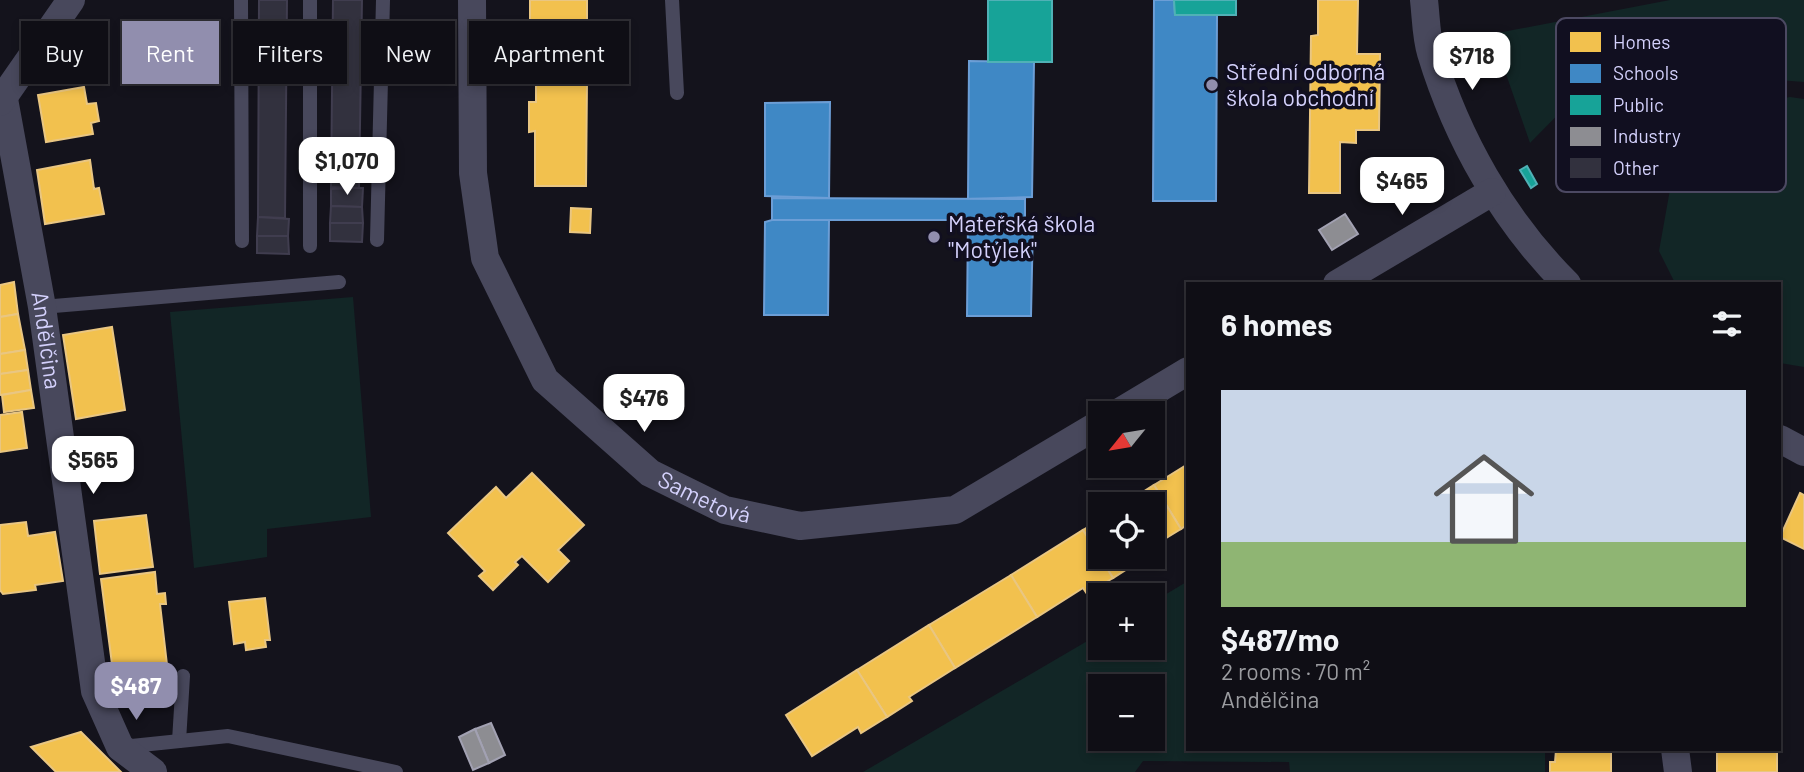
<!DOCTYPE html>
<meta charset="utf-8">
<style>
body{margin:0;font-family:Barlow,sans-serif;background:#1d1c22;color:#f1f3f6;height:100vh;display:flex;flex-direction:column;font-size:26px;white-space:nowrap}
*{box-sizing:border-box;margin:0}
p{font-size:23px;color:#9b9ca0}
.icon{flex:none;width:38px;height:38px;fill:none;stroke:currentColor;stroke-width:2;stroke-linecap:round;stroke-linejoin:round}
.map{position:relative;flex:1;overflow:hidden}
.side{position:absolute;left:1186px;top:282px;width:595px;height:469px;display:flex;flex-direction:column;background:#0f0e15;border-radius:0px;box-shadow:0 4px 10px #0003,0 0 0 2px #2f2e34}
.side>*{flex:none}
.top-card{position:absolute;left:21px;top:21px;width:665px;height:63px;display:flex;gap:14px}
.needle{width:46px;rotate:240deg}
.fabs{position:absolute;left:1088px;top:401px;display:grid;gap:14px}
.fabs a{display:grid;place-items:center;width:77px;height:77px;border-radius:0px;background:#0f0e15;box-shadow:0 4px 10px #0003,0 0 0 2px #2f2e34;font-size:35px}
.price{position:absolute;translate:-50% -60px;padding:0 16px;border-radius:14px;background:#fff;color:#222;font-size:23px;line-height:46px;filter:drop-shadow(0 2px 4px #0008)}
.price::after{content:'';position:absolute;left:50%;top:42px;width:21px;height:16px;margin-left:-10px;background:inherit;clip-path:polygon(0 0,100% 0,50% 100%)}
.price.on{background:#918eae;color:#fff}
ul{padding:0;list-style:none}
li{display:grid;align-content:center;gap:14px;height:371px;padding:0 35px}
li span{display:grid;place-items:center;height:217px;border-radius:0px;color:#555}
li>.icon{margin-inline-start:auto}
span .icon{width:126px;height:126px;fill:#fffc;stroke-width:1}
li b{font-size:30px}
h2{display:flex;justify-content:space-between;align-items:center;height:84px;padding:0 35px;font-size:30px}
.chip{padding:0 24px;border-radius:0px;background:#0f0e15;box-shadow:0 4px 10px #0003,0 0 0 2px #2f2e34;font-size:24px;line-height:63px}
.chip.on{background:#918eae;color:#fff}
.map>svg:first-child{display:block}
.green{fill:#122626;fill-rule:evenodd}
.homes{fill:#f2c14e;stroke:#e9c682;stroke-width:2}
.schools{fill:#3f88c5;stroke:#6c9ed6;stroke-width:2}
.public{fill:#17a398;stroke:#50b1b6;stroke-width:2}
.industry{fill:#8d8d92;stroke:#a2a1b2;stroke-width:2}
.building{fill:#32313e;stroke:#403d4f;stroke-width:2}
.lines{fill:none;stroke-linecap:round;stroke-linejoin:round}
.service{stroke:#48485c;stroke-width:14}
.minor{stroke:#48485c;stroke-width:28}
.poi-dot{fill:#918eae;stroke:#110f20;stroke-width:2.5}
.labels{text-anchor:middle;stroke-width:7;stroke-linejoin:round;paint-order:stroke}
.poi-label{font-size:23px;fill:#d4d1fc;stroke:#110f20;text-anchor:start}
.street-label{font-size:23px;fill:#d4d1fc;stroke:#110f20}
.key{fill:#110f20;stroke:#4c4962;stroke-width:2}
.key-label{font-size:19px;fill:#d4d1fc}
</style>
<div class="map">
<svg width="1804" height="772" viewBox="0 0 1804 772">
<rect width="100%" height="100%" fill="#14131c"/>
<!-- green -->
<g class="green">
<path d="M1670,0H1804V82L1750,78L1591,81L1530,143L1492,34Z"/>
<path d="M1790,97L1804,99V367L1780,363V284L1675,283L1659,251L1674,167L1731,109Z"/>
<path d="M353,297L371,517L267,529V557L194,568L170,312Z"/>
<path d="M1188,581V749H1545V772H1290L1289,762L1143,761L1135,772H863L1101,633V648H1153V602ZM1101,686H1153V738H1101Z"/>
</g>
<!-- homes -->
<g class="homes">
<path d="M530,0H587V81H536V28L530,27Z"/>
<path d="M1318,0H1358L1357,54H1380L1379,130H1356V143L1340,142V193H1309L1311,36L1318,35Z"/>
<path d="M536,81H587L586,186H535V131L529,132V102H536Z"/>
<path d="M84,87L87,104L96,103L99,121L91,123L93,134L46,142L38,95Z"/>
<path d="M90,160L94,189L99,188L104,214L45,224L37,170Z"/>
<path d="M571,208L591,209L590,233L570,232Z"/>
<path d="M14,282L18,314L0,317V285Z"/>
<path d="M18,314L25,350L0,354V317Z"/>
<path d="M112,327L125,410L76,419L63,335Z"/>
<path d="M25,350L28,370L0,374V354Z"/>
<path d="M28,370L31,390L0,395V374Z"/>
<path d="M31,390L34,408L4,412L2,395Z"/>
<path d="M22,412L27,448L0,452V415Z"/>
<path d="M1188,464V524L1181,529L1154,485Z"/>
<path d="M532,473L584,525L558,550L569,561L548,582L522,556L515,562L518,565L493,590L479,576L485,571L448,533L496,487L506,498Z"/>
<path d="M1154,485L1181,529L1153,546V504H1124Z"/>
<path d="M1800,493L1804,495V549L1780,537Z"/>
<path d="M146,515L153,567L100,574L94,521Z"/>
<path d="M1101,519V556H1136L1138,562L1113,578L1083,530Z"/>
<path d="M26,522L28,536L55,532L63,581L35,585L36,590L3,594L0,590V525Z"/>
<path d="M1083,530L1113,578L1087,594L1083,588L1037,617L1011,575Z"/>
<path d="M155,572L157,594L165,593L166,604H160L167,665L113,672L101,579Z"/>
<path d="M1011,575L1037,617L955,668L929,625Z"/>
<path d="M265,598L270,640H265L266,647L246,650L245,642L234,644L229,602Z"/>
<path d="M929,625L955,668L909,697L912,701L887,717L857,670Z"/>
<path d="M857,670L887,717L861,733L858,727L812,756L786,715Z"/>
<path d="M81,732L121,772H56L31,747Z"/>
<rect x="1717" y="749" width="60" height="23"/>
<path d="M1556,750H1611V772H1550V762H1555Z"/>
</g>
<!-- schools -->
<g class="schools">
<path d="M1154,0H1174L1175,15H1217L1216,201H1153Z"/>
<path d="M969,61L1034,62L1032,197L968,199Z"/>
<path d="M830,102L829,198L765,196V103Z"/>
<path d="M772,198L1025,199V220H772Z"/>
<path d="M772,220H829L828,315H764L765,222Z"/>
<path d="M968,220L1033,222L1031,316H967Z"/>
</g>
<!-- public -->
<g class="public">
<rect x="988" y="0" width="64" height="62"/>
<path d="M1174,0H1236V15H1175Z"/>
<path d="M1527,166L1537,184L1531,188L1520,170Z"/>
</g>
<!-- industry -->
<g class="industry">
<path d="M1345,214L1358,234L1332,250L1319,230Z"/>
<path d="M491,723L505,755L489,763L475,729Z"/>
<path d="M475,729L489,763L473,770L459,737Z"/>
</g>
<!-- building -->
<g class="building">
<path d="M259,0H287L285,218L258,217Z"/>
<path d="M333,0H362L359,188L331,187Z"/>
<path d="M359,188H363L362,207L331,206V189Z"/>
<path d="M331,206L362,207L363,223H330Z"/>
<path d="M258,217L289,219L288,236H257Z"/>
<path d="M330,223H363L362,242L330,241Z"/>
<path d="M257,236H288L289,254L257,253Z"/>
</g>
<g class="lines">
<!-- service -->
<g class="service">
<path d="M241,0L242,241"/>
<path d="M310,0V246"/>
<path d="M672,0L677,93"/>
<path d="M377,240L383,0"/>
<path d="M42,307L339,282"/>
<path d="M179,741L183,676"/>
<path d="M122,747L228,736L396,772"/>
</g>
<!-- minor -->
<g class="minor">
<path id="s1" d="M472,0L473,173L485,258L545,380L650,473L725,510L800,526L955,510L1101,423"/>
<path d="M1424,0C1426,17 1426,37 1431,53C1457,139 1503,220 1567,284"/>
<path id="s2" d="M4,99L42,307L95,691L120,747L153,772"/>
<path d="M0,102L71,0"/>
<path d="M1337,284L1492,192"/>
<path d="M1118,413L1188,371"/>
<path d="M1780,439L1804,452"/>
<path d="M1675,749L1678,772"/>
</g>
</g>
<!-- markers -->
<g class="poi-dot">
<circle cx="1212" cy="85" r="7"/>
<circle cx="934" cy="237" r="7"/>
</g>
<g class="labels">
<!-- poi labels -->
<g class="poi-label">
<text x="1226" y="80">Střední odborná<tspan x="1226" dy="26">škola obchodní</tspan></text>
<text x="948" y="232">Mateřská škola<tspan x="948" dy="26">"Motýlek"</tspan></text>
</g>
<!-- street labels -->
<g class="street-label">
<text dy="8" stroke="none"><textPath href="#s2" startOffset="245">Andělčina</textPath></text>
<text dy="8" stroke="none"><textPath href="#s1" startOffset="595">Sametová</textPath></text>
</g>
</g>
<!-- legend -->
<rect x="1556" y="18" width="230" height="174" rx="10" class="key"/>
<rect x="1570" y="32" width="31" height="20" fill="#f2c14e"/>
<rect x="1570" y="64" width="31" height="19" fill="#3f88c5"/>
<rect x="1570" y="95" width="31" height="20" fill="#17a398"/>
<rect x="1570" y="127" width="31" height="19" fill="#8d8d92"/>
<rect x="1570" y="158" width="31" height="20" fill="#32313e"/>
<g class="key-label">
<text x="1613" y="49">Homes</text>
<text x="1613" y="80">Schools</text>
<text x="1613" y="112">Public</text>
<text x="1613" y="143">Industry</text>
<text x="1613" y="175">Other</text>
</g>
</svg>
<div class="fabs">
<a><svg class="needle" viewBox="-14 -14 28 28"><path d="M0-13l5 13h-10z" fill="#e53935"/><path d="M0 13l5-13h-10z" fill="#9b9ca0"/></svg></a>
<a><svg class="icon" aria-label="locate" viewBox="0 0 24 24"><circle cx="12" cy="12" r="6"/><path d="M12 2v4M12 18v4M2 12h4M18 12h4"/></svg></a>
<a>+</a>
<a>−</a>
</div>
<b class="price" style="left:1472px;top:92px">$718</b>
<b class="price" style="left:347px;top:197px">$1,070</b>
<b class="price" style="left:1402px;top:217px">$465</b>
<b class="price" style="left:644px;top:434px">$476</b>
<b class="price" style="left:93px;top:496px">$565</b>
<b class="price on" style="left:136px;top:722px">$487</b>
<div class="top-card">
<a class="chip">Buy</a>
<a class="chip on">Rent</a>
<a class="chip">Filters</a>
<a class="chip">New</a>
<a class="chip">Apartment</a>
</div>
<section class="side">
<h2>6 homes<svg class="icon" aria-label="filters" viewBox="0 0 24 24"><path d="M4 7h16M4 17h16"/><circle cx="9" cy="7" r="2"/><circle cx="15" cy="17" r="2"/></svg></h2>
<ul>
<li><span style="background:linear-gradient(#c9d6e8 70%,#8fb573 0)"><svg class="icon" aria-label="home" viewBox="0 0 24 24"><path d="M3 11l9-7 9 7M6 9v11h12V9"/></svg></span><div><b>$487/mo</b><p>2 rooms · 70 m²</p><p>Andělčina</p></div></li>
</ul>
</section>
</div>
